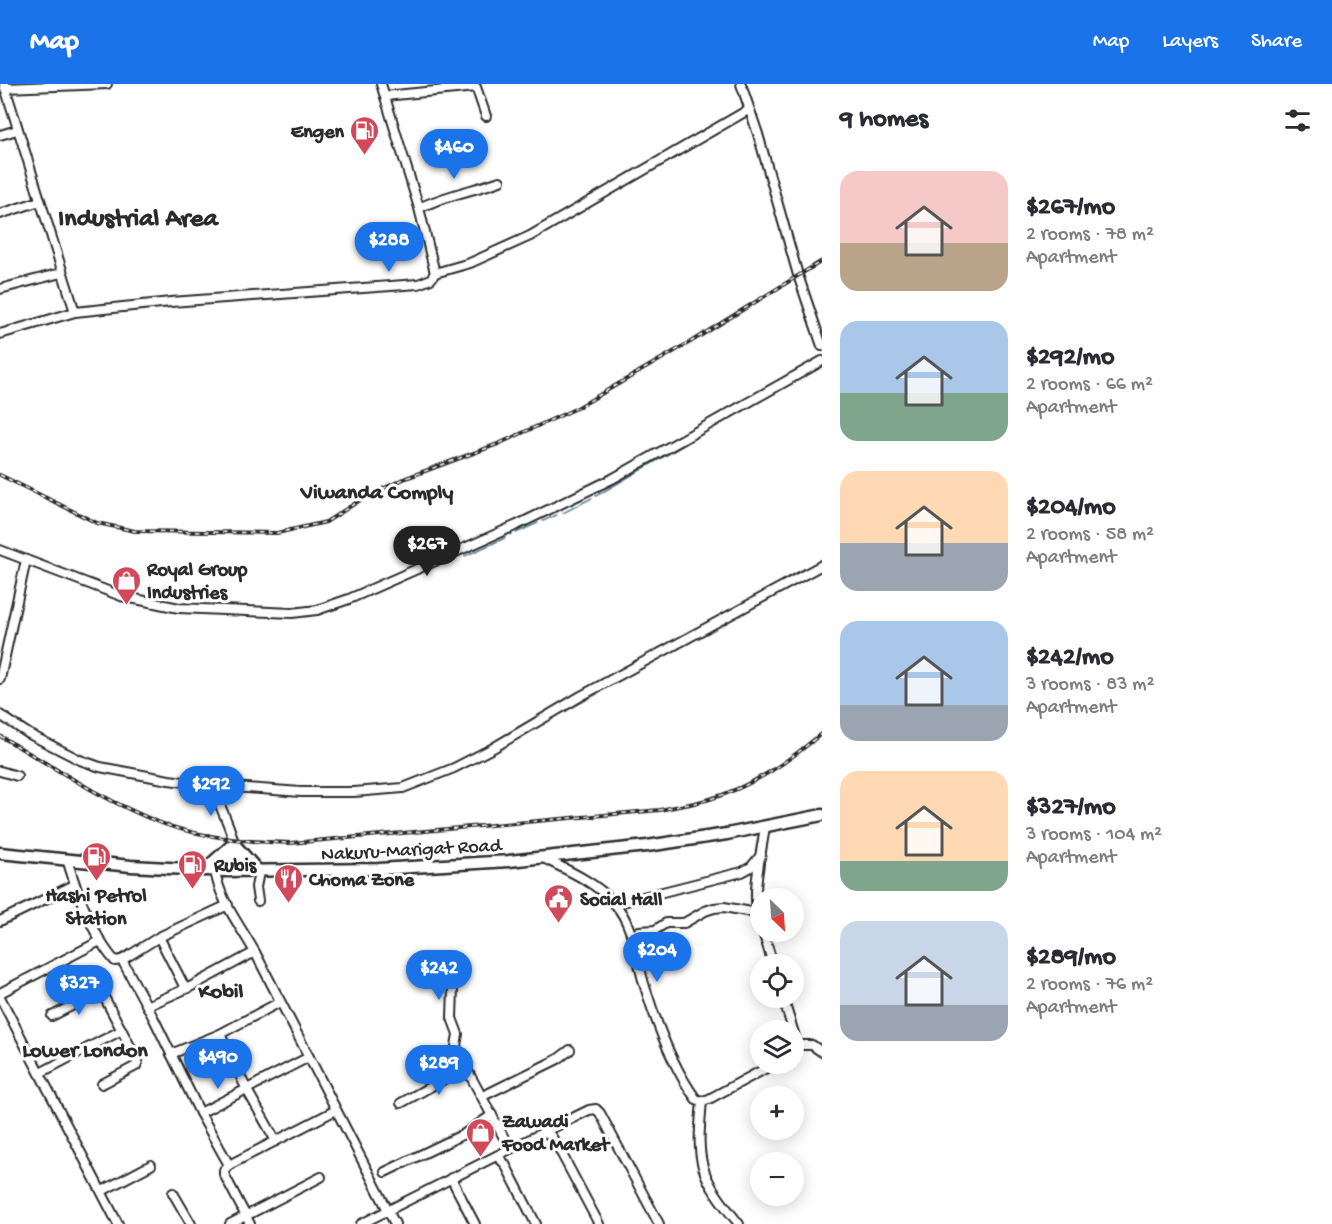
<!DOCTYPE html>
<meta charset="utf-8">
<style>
body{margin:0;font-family:"Gochi Hand",sans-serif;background:#f7f7f7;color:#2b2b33;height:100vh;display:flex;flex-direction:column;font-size:22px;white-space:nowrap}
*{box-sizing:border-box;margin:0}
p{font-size:20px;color:#7c7c81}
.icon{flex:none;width:33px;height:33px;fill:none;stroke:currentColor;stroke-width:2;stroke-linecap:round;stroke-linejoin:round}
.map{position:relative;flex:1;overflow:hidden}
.details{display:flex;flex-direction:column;background:#fff;width:510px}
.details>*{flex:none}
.needle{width:39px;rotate:155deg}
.buttons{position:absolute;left:750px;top:804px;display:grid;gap:12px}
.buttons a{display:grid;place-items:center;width:54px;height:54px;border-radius:50%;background:#fff;box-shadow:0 3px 15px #0003;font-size:30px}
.price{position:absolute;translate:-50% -51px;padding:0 14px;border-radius:21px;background:#1a73e8;color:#fff;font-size:20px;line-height:39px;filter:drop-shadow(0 2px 3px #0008)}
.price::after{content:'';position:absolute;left:50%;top:36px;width:18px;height:14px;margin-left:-9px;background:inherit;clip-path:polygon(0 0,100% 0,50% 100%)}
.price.active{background:#222;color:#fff}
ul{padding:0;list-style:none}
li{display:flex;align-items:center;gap:18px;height:150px;padding:0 18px}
li span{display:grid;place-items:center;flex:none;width:168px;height:120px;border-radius:18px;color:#555}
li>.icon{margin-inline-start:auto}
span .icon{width:72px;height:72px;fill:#fffc;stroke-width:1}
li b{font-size:26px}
h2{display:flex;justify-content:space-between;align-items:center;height:72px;padding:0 18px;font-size:26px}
header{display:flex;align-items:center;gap:36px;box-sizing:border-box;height:84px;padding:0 30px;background:#1a73e8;color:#fff}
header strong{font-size:28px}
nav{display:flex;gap:33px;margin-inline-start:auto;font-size:21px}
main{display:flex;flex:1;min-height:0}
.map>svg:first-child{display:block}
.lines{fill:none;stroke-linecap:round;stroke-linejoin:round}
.stream{stroke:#61869b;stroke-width:1.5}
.minor-casing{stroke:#2b2b2b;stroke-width:12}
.major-casing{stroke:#2b2b2b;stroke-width:15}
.minor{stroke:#fff;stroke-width:8}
.major{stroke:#fff;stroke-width:10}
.rail-casing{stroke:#2b2b2b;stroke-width:4}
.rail{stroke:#fff;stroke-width:1.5;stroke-dasharray:4.5;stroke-linecap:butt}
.labels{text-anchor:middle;stroke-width:6;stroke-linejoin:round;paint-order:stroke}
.poi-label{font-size:20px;font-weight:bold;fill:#2b2b2b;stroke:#fff;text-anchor:start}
.street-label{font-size:20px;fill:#2b2b2b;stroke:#fff}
.quarter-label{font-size:22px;font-weight:bold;fill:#2b2b2b;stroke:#fff}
.district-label{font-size:26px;font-weight:bold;fill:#2b2b2b;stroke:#fff}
</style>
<header>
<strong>Map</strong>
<nav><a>Map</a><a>Layers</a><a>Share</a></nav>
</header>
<main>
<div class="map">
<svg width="822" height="1140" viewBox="0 0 822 1140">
<rect width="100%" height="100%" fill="#fff"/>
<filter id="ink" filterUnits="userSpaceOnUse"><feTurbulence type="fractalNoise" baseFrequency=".0167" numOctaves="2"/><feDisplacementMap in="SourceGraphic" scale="12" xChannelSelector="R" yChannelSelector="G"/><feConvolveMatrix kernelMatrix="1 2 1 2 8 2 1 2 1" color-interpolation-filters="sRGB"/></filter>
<g filter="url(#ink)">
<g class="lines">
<!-- stream -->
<g class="stream">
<path d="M505,168L520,161"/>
<path d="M437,193L468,185L495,172"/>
<path d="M289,214L304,212"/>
<path d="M227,218L277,215"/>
<path d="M0,254L13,250"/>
<path d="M596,412L689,358"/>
<path d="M563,429L592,414"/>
<path d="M543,437L557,431"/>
<path d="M516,449L538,439"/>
<path d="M511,451L512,450"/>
<path d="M465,472L505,454"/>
<path d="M623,594L643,582"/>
<path d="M601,607L617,597"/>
<path d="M571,624L597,610"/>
<path d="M559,630L566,626"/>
<path d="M549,635L554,633"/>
<path d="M529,647L546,638"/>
<path d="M437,696L455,687"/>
</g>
<defs>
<g id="minor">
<path d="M4,0L75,228"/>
<path d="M381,0L419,124L435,189"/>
<path d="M741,0L758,50L798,191L822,262"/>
<path d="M5,4L107,0"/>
<path d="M385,12L476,3L486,32"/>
<path d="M0,51L17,46"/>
<path d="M419,124C446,111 472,107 500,97"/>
<path d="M0,130L40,117"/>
<path d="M0,205L61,189"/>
<path d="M0,250L75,228L171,218L418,200L431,195L435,189L470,179L530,152L748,26"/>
<path d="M0,466L121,512L179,524L292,529L317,526L349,515L517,441L612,395L822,277"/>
<path d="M0,595L26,476"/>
<path d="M0,631L29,650L80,676L100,683L169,696L206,701L301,708H354L403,704L454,684L493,664L581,612L822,481"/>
<path d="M0,687L17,692"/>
<path d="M211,701C223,729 238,756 238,787"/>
<path d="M541,773C567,786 596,798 615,820C635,843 636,877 646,906C657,941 674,985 696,1015L702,1017L709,1015L774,980"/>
<path d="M67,775C76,806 93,853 115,877L122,876L154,935L200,1029L229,1081L224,1086V1090L250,1140"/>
<path d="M215,786C219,817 243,845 257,872C302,961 349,1050 395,1140"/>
<path d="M225,787L232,762"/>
<path d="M258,817L256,803L259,788"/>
<path d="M615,820L742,788L751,783L761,771"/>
<path d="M0,837L74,801"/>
<path d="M760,840C750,809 761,774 765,742"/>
<path d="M763,848L773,880"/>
<path d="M159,853L185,904"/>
<path d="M632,853L639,847L655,846L666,839H684L705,827L714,824L724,823L757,829"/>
<path d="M122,876L159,853L228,821"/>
<path d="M451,882L450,888L453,904L452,934L458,950L456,962L458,969L510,1065"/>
<path d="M0,909L100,857"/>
<path d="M0,913L118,1140"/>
<path d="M783,914L793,946"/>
<path d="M147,922L190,903L255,868"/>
<path d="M52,932L93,911H103L138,977L136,982L102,1000"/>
<path d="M794,949L796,961L794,967"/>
<path d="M220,950L247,1006L276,1057"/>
<path d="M796,961H812L822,968"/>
<path d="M171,970L220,950L280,918"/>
<path d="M40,989L122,946"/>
<path d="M483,1012L558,975L570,966"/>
<path d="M702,1017C696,1080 699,1091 739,1140"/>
<path d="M401,1019L466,983"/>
<path d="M200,1029L309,973"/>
<path d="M544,1048L589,1026L596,1025L600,1029L659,1140"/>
<path d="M497,1072L505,1080L536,1140"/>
<path d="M229,1081L336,1026"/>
<path d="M385,1088L464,1050L492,1031"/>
<path d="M451,1094L475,1140"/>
<path d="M102,1107L151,1081"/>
<path d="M173,1109L191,1140"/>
<path d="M230,1140L321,1093"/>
<path d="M361,1140L544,1048L551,1052L558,1063L599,1140"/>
</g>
<g id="major">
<path d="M236,762L259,788"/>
<path d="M0,769L131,782L225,787L379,785L509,777L647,762L727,750L822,731"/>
<path d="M204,786L232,761"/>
</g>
</defs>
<!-- minor casing -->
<use href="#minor" class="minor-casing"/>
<!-- major casing -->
<use href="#major" class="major-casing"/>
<!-- minor -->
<use href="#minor" class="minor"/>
<!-- major -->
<use href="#major" class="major"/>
<defs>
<g id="rail">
<path d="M0,391L97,439L135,447L277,449L326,438L365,413L406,394L498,360L577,324L692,257L822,177"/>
<path d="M0,652C52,682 104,717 161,739C202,754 248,758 291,759L660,726C677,722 694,720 710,715C753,702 788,678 822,649"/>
</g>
</defs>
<!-- rail casing -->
<use href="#rail" class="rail-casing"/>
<!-- rail -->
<use href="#rail" class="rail"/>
</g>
</g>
<!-- icons -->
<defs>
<symbol id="fuel-pin" viewBox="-11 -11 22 30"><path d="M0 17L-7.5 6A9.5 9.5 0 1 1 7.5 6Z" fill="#d1495b" stroke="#fff"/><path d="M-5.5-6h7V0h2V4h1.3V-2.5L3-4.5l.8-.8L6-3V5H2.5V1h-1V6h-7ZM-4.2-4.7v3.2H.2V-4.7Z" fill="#fff"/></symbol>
<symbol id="shop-pin" viewBox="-11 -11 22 30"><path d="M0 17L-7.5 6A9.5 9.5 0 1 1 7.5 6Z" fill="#d1495b" stroke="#fff"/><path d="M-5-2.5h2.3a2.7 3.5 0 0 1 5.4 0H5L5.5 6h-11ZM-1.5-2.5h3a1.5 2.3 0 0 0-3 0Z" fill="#fff"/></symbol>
<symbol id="restaurant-pin" viewBox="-11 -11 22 30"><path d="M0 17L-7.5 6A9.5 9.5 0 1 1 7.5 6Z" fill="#d1495b" stroke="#fff"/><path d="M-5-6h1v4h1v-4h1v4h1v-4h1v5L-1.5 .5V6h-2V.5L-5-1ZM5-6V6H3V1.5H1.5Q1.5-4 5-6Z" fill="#fff"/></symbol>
<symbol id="civic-pin" viewBox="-11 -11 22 30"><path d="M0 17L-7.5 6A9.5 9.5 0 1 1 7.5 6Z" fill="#d1495b" stroke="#fff"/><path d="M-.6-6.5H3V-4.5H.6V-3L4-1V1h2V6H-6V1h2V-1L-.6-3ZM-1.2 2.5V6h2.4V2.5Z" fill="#fff"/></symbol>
</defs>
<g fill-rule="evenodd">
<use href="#fuel-pin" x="348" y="30" width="33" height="45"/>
<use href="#shop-pin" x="110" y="480" width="33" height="45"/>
<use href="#fuel-pin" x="80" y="756" width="33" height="45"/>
<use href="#fuel-pin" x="176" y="764" width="33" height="45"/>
<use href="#restaurant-pin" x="272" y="778" width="33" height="45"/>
<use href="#civic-pin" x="542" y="798" width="33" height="45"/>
<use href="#shop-pin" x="464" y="1032" width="33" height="45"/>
</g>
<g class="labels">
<!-- poi labels -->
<g class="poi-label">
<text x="344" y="53" text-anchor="end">Engen</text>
<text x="147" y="491">Royal Group<tspan x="147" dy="23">Industries</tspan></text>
<text x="214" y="787">Rubis</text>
<text x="309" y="801">Choma Zone</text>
<text x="96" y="817" text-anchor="middle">Hashi Petrol<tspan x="96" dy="23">Station</tspan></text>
<text x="580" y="821">Social Hall</text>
<text x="502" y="1043">Zawadi<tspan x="502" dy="23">Food Market</tspan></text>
</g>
<!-- street labels -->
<g class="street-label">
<text transform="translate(411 764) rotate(-3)" y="7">Nakuru-Marigat Road</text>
</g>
<!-- quarter labels -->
<g class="quarter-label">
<text x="377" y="414">Viwanda Comply</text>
<text x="221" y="913">Kobil</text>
<text x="85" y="972">Lower London</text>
</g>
<!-- district labels -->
<g class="district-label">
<text x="138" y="141">Industrial Area</text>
</g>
</g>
</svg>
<div class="buttons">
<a><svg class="needle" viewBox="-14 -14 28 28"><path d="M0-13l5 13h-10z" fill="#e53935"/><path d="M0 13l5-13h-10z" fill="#7c7c81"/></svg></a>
<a><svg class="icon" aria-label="locate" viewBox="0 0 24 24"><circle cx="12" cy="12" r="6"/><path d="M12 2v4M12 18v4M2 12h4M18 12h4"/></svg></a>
<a><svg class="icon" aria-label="layers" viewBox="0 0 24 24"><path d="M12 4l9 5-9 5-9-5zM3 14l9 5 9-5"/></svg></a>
<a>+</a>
<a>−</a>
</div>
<b class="price" style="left:454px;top:96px">$460</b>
<b class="price" style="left:389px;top:189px">$288</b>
<b class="price active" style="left:427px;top:493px">$267</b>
<b class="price" style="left:211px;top:733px">$292</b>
<b class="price" style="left:657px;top:899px">$204</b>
<b class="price" style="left:439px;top:917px">$242</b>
<b class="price" style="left:79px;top:932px">$327</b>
<b class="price" style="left:218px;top:1006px">$490</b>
<b class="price" style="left:439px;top:1012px">$289</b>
</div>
<section class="details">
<h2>9 homes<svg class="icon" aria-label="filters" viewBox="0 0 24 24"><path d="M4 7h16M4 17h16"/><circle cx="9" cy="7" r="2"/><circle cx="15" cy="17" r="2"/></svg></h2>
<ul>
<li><span style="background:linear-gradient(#f6c9c9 60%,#b9a48a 0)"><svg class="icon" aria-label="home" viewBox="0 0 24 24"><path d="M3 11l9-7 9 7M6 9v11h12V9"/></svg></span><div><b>$267/mo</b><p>2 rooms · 78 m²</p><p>Apartment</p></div></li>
<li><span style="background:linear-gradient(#a9c7e8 60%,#7fa58c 0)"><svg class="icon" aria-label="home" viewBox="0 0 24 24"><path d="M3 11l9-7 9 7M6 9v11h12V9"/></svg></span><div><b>$292/mo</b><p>2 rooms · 66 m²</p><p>Apartment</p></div></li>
<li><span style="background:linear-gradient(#ffd9b3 60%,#9aa5b1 0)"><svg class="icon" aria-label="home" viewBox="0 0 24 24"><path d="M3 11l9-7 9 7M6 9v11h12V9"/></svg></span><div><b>$204/mo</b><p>2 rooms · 58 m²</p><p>Apartment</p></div></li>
<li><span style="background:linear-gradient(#a9c7e8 70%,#9aa5b1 0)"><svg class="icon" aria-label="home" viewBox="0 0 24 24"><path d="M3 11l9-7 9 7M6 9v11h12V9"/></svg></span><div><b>$242/mo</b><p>3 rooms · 83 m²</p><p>Apartment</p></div></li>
<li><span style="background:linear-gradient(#ffd9b3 75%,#7fa58c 0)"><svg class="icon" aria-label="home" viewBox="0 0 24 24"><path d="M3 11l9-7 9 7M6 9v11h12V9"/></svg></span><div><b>$327/mo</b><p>3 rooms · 104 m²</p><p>Apartment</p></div></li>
<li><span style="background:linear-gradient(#c9d6e8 70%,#9aa5b1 0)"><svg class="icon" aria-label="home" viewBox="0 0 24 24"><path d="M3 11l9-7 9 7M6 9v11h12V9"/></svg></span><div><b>$289/mo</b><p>2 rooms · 76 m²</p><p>Apartment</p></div></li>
</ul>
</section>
</main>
